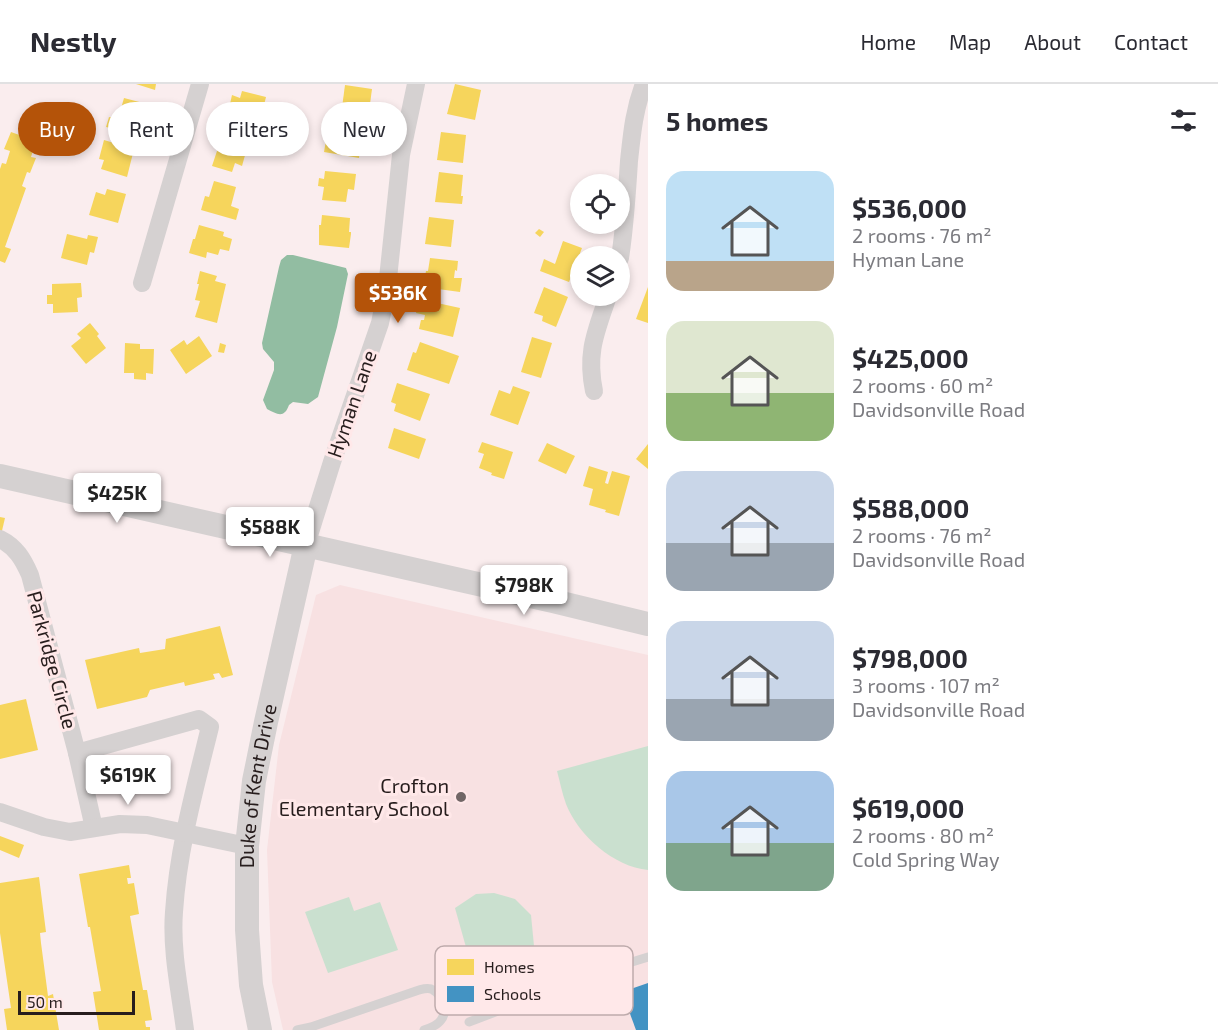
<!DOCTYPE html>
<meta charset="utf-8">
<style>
body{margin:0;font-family:"Exo 2",sans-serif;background:#f7f7f7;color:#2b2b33;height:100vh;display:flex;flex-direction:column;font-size:22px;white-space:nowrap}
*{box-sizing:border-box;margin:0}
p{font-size:20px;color:#7c7c81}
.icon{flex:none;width:33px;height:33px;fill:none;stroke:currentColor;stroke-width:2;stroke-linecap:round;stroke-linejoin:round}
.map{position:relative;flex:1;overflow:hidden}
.sheet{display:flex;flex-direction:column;background:#fff;width:570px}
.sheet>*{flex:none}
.banner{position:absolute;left:18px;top:18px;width:540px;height:54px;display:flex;gap:12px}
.buttons{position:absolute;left:570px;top:90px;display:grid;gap:12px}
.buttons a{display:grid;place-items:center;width:60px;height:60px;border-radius:50%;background:#fff;box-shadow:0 3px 9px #0003;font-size:30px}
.scale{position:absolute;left:18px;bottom:15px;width:117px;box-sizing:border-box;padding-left:6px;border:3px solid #271d1d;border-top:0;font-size:16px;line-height:21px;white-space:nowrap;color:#271d1d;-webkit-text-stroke:4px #ffe8e9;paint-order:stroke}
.price{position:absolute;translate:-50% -51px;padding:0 14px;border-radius:6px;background:#fff;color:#222;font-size:20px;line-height:39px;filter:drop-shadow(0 2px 3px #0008)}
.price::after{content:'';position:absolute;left:50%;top:36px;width:18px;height:14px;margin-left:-9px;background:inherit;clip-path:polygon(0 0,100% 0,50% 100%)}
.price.on{background:#b45309;color:#fff}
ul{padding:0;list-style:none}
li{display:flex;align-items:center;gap:18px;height:150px;padding:0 18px}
li span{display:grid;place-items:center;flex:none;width:168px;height:120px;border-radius:18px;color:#555}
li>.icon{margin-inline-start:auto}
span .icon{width:72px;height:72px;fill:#fffc;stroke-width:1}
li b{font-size:26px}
h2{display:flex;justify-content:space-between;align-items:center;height:72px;padding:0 18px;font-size:26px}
.pill{padding:0 21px;border-radius:27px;background:#fff;box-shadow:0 3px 9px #0003;font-size:21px;line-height:54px}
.pill.on{background:#b45309;color:#fff}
header{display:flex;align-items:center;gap:36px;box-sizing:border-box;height:84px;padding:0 30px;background:#fff;border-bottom:2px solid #e1e1e2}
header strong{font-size:28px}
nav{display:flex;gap:33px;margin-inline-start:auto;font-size:21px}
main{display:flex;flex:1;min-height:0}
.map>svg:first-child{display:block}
.built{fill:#f8e1e2}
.green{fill:#cae0cf}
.water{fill:#92bda2}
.homes{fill:#f6d55c}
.schools{fill:#4393c3}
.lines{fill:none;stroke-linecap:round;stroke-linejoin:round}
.lane{stroke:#d5d1d1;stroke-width:9}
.street{stroke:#d5d1d1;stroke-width:18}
.secondary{stroke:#d5d1d1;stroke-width:24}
.poi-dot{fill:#716666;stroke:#ffe8e9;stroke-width:2}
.labels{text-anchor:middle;stroke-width:6;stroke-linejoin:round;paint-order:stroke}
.street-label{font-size:20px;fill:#271d1d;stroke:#ffe8e9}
.poi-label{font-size:20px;fill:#271d1d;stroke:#ffe8e9;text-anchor:end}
.key{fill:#ffe8e9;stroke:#beabac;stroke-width:1.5}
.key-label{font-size:16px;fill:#271d1d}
</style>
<header>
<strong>Nestly</strong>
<nav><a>Home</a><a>Map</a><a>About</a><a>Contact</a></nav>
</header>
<main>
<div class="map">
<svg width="648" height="946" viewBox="0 0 648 946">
<rect width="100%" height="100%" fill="#faedee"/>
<!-- built -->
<path class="built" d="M340,501L648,571V946H283L272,898L267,766L279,661L316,511Z"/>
<!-- green -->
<g class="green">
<path d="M648,662V786C614,783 578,751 566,720C562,709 560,698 557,687Z"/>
<path d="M494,809L515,815L531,831L534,862L482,885L471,881L455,824L476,810Z"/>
<path d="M349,813L354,827L380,818L398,866L328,889L305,828Z"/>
</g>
<!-- water -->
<path class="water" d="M287,171H293L346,184L348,190L337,243L318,313L308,320L293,318L289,321C284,335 277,330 267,325L263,316L274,286V278L263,265L262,259L279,183L281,176Z"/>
<!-- homes -->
<g class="homes">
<path d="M136,0H156L155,6Z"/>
<path d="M455,0L481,6L475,36L447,30Z"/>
<path d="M345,1L372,5L368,35L341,31Z"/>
<path d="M242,7L266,13L263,25L268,27L266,35L260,34L259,41L227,33L232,11L240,14Z"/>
<path d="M124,14L147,20L143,36L148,38L145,52L106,43L109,33L118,35Z"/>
<path d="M329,39L363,45L359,74L324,68Z"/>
<path d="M85,45L94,48L92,56L82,53Z"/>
<path d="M11,48L36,57L31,73L36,74L30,89L27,88L22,102L26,104L5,163L11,165L5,179L0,177V85L2,79L6,80L10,67L4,65Z"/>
<path d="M441,48L466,51L463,79L437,76Z"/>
<path d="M223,49L249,57L242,82L235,79L232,88L212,82Z"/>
<path d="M104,56L134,65L127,93L101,85L104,76L99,75Z"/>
<path d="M325,87L356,90L354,106L348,105L346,118L322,116L324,103L318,102L319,94L324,95Z"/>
<path d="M439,88L463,91L461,112H463L462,120L435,118Z"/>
<path d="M214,97L236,103L231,122L239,125L236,136L201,126L205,112L209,113Z"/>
<path d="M107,105L126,110L118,139L89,131L96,108L105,111Z"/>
<path d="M322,131L350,134L349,148H351V150L349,164L319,161V141H321Z"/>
<path d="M429,133L454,136L451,163L425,160Z"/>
<path d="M199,141L224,148L223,152L232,155L229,167L220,165L218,171L207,168L206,174L189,169L193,155H195Z"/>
<path d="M539,145L544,148L540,153L535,149Z"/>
<path d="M67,150L87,155L88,151L98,153L94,169L90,168L87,181L61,174Z"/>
<path d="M563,157L582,164L569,198L540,187L544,175L555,180Z"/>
<path d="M430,174L458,177L457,187L455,186L454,194H462L460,208L423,203L426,187H428Z"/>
<path d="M200,187L217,192L215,197L226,200L217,239L195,233L200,217L195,216L199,200H197Z"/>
<path d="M81,199L82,213L77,214L78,228L53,229V220H47V211H52V200Z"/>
<path d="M544,203L568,213L556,243L542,237L543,232L534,229Z"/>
<path d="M648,203V239L636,235Z"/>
<path d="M419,215L460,224L453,253L419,245L421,236H424L425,231L416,229Z"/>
<path d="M90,239L99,250L97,252L106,264L86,280L71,262L81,254L77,250Z"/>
<path d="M199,252L212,272L186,290L170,266L184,256L187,261Z"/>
<path d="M532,253L552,259L541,294L521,288Z"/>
<path d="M420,258L459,272L449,300L407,286L413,268L416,269Z"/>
<path d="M125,259L140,260V265H154L153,290L146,289V296L134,295V289H124Z"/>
<path d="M220,259L226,261L224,269L218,268Z"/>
<path d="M397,299L430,310L420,337L394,327L396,320L391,318Z"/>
<path d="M513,302L530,308L518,341L490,331L499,306L510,310Z"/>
<path d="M394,344L426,355L419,375L388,364Z"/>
<path d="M482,358L513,368L504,395L491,391L492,389L479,384L484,370L478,368Z"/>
<path d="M547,359L575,372L566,390L538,377Z"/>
<path d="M648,360V385L636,375Z"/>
<path d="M589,382L608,388L605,399L608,400L612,387L630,392L619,432L605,428L606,426L589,421L593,405L583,402Z"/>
<path d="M0,433L5,434L1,451H0Z"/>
<path d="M220,542L233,591L222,594L219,589L213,590L215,595L185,602L184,598L150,606L147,613L97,625L85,576L139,564L140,569L165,565L166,555Z"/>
<path d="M26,615L38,666L0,675V621Z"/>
<path d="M128,677L132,689L106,696L103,683Z"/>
<path d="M0,752L24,761L19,774L0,766Z"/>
<path d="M129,781L131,794H127L128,800L134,799L139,830L130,832L143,906H147L152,936L145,937L146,943H150V946H99L93,908L101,907L90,843H88L79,790Z"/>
<path d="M39,793L46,848L40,849L41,859L48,912L53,910L59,946H7L4,925L11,924L0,849V799Z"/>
</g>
<!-- schools -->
<path class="schools" d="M648,899V946H636L622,908Z"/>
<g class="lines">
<!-- lane -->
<g class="lane">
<path d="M469,938L609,885L648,873"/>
<path d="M297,946L311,943L419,906C423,905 429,903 433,906C442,911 448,928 441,936C438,941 430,944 424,946"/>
</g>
<!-- street -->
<g class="street">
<path d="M620,174C625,142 627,109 629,77C632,49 634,26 644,0"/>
<path d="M142,199L200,0"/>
<path d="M594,307C586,268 596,248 608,212"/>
<path d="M0,455C16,463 23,475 30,491L77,669L94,744"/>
<path d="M306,461L332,378L380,239L387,204L401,71L416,0"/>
<path d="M77,669L199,635L210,643C195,704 178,765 174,828C171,867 180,907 185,946"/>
<path d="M0,728L44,743L70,748L120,740L147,741L247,762"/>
</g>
<!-- secondary -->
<g class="secondary">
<path d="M0,392L553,517L648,540"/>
<path id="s1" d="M260,946L251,901L247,846V762L254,697L266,638L306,461"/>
</g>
</g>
<!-- markers -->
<circle class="poi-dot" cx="461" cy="713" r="6"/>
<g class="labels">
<!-- street labels -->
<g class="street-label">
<text transform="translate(352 320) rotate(-71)" y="7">Hyman Lane</text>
<text transform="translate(52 576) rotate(75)" y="7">Parkridge Circle</text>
<text dy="7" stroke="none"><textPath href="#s1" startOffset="246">Duke of Kent Drive</textPath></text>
</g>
<!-- poi labels -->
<g class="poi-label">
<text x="449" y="709">Crofton<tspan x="449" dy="23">Elementary School</tspan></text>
</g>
</g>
<!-- legend -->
<rect x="435" y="862" width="198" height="69" rx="9" class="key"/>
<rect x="447" y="875" width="27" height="16" fill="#f6d55c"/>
<rect x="447" y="902" width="27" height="16" fill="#4393c3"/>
<g class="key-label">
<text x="484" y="889">Homes</text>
<text x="484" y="916">Schools</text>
</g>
</svg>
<div class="buttons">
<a><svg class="icon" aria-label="locate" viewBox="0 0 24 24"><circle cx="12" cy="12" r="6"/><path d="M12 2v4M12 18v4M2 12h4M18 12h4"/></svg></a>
<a><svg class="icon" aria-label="layers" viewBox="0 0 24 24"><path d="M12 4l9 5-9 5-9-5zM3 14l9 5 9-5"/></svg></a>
</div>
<div class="scale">50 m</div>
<b class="price on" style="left:398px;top:240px">$536K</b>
<b class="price" style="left:117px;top:440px">$425K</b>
<b class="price" style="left:270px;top:474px">$588K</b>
<b class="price" style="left:524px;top:532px">$798K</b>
<b class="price" style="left:128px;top:722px">$619K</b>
<div class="banner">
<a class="pill on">Buy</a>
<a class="pill">Rent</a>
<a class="pill">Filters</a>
<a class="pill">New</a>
</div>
</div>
<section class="sheet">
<h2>5 homes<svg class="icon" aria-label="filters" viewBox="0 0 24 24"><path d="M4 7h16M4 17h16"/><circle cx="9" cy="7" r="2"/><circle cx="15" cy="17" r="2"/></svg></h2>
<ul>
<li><span style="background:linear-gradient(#bfe0f5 75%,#b9a48a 0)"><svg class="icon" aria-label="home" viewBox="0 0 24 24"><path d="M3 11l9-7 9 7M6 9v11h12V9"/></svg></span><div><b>$536,000</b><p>2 rooms · 76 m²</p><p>Hyman Lane</p></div></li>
<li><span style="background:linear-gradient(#dfe7d0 60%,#8fb573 0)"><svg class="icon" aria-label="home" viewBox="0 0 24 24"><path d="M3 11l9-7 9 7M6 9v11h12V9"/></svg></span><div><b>$425,000</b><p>2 rooms · 60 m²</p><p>Davidsonville Road</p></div></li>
<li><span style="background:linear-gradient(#c9d6e8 60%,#9aa5b1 0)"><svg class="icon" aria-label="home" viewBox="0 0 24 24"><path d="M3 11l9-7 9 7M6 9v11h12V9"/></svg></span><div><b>$588,000</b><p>2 rooms · 76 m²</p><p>Davidsonville Road</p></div></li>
<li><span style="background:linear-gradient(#c9d6e8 65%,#9aa5b1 0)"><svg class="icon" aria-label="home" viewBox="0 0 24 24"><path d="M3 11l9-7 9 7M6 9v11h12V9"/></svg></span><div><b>$798,000</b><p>3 rooms · 107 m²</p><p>Davidsonville Road</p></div></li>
<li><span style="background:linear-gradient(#a9c7e8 60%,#7fa58c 0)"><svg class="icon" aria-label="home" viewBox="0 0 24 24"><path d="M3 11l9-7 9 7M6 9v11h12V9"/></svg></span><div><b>$619,000</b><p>2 rooms · 80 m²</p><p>Cold Spring Way</p></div></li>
</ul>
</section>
</main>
